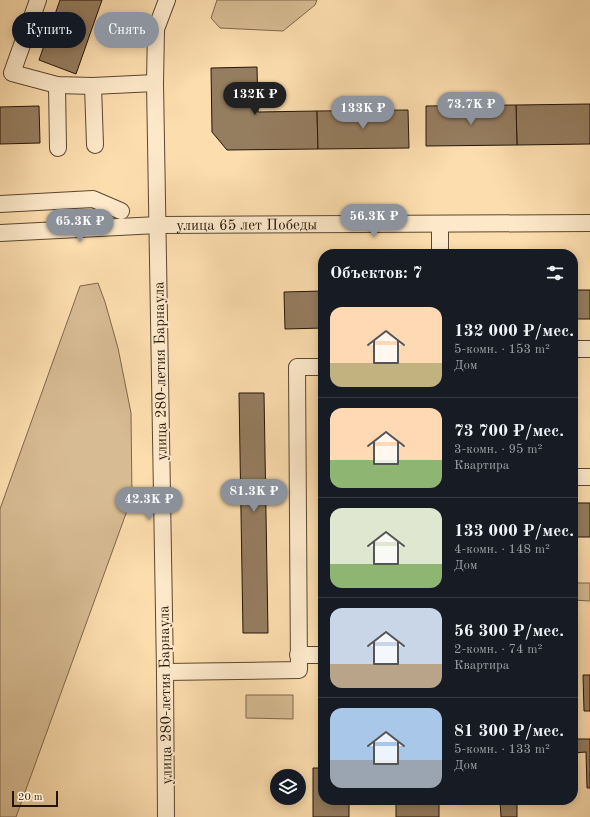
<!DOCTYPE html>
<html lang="ru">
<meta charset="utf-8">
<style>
body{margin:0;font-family:"Old Standard TT",serif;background:#242831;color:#f1f3f6;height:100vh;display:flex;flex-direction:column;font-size:15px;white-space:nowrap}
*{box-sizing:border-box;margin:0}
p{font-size:13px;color:#9ea1a6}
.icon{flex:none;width:22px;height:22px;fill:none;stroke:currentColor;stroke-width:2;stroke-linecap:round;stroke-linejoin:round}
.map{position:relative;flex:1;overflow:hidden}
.sheet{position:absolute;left:318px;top:249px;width:260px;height:556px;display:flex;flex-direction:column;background:#171b24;border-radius:16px;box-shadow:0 2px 10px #0003}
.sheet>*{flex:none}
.banner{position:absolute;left:12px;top:12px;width:246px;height:36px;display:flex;gap:8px}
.tools{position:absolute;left:270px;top:769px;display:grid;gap:8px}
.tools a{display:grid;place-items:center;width:36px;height:36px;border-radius:50%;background:#171b24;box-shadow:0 2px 10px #0003;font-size:20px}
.scale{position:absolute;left:12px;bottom:10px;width:46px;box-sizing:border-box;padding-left:4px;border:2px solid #251509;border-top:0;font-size:11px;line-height:14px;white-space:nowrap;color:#251509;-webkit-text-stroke:3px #fde9ca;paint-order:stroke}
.price{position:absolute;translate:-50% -34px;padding:0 9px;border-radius:14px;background:#8c9099;color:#fff;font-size:13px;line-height:26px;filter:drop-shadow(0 1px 2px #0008)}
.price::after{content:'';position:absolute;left:50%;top:24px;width:12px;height:9px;margin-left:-6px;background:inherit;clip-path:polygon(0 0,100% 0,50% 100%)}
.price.on{background:#222;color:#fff}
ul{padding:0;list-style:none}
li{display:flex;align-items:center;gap:12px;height:100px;padding:0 12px}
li+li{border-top:1px solid #363941}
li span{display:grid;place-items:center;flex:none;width:112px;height:80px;border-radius:12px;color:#555}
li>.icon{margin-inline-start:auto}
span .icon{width:48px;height:48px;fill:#fffc;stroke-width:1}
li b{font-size:17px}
h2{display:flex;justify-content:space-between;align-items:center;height:48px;padding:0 12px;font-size:17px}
.pill{padding:0 14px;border-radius:18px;background:#171b24;box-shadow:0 2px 10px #0003;font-size:14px;line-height:36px}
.pill.on{background:#8c9099;color:#fff}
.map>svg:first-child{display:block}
.green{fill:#d7bb92;stroke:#7e684e}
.building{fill:#957d5f;stroke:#251509}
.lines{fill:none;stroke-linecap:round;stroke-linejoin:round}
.minor-casing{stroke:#5b4732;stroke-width:18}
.minor{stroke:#fde9ca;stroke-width:16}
.labels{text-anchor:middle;stroke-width:3.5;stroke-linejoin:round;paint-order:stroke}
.street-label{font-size:15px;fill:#251509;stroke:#fde9ca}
</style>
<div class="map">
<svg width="590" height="817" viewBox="0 0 590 817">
<rect width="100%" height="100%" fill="#fcddae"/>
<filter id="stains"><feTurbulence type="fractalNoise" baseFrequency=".005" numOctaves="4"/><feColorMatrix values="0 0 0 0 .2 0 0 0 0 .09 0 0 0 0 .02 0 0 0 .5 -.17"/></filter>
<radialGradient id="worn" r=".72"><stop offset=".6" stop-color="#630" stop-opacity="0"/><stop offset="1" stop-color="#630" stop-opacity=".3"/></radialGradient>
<!-- green -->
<g class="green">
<path d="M217,0H317L315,5L283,31L220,28L211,18Z"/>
<path d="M98,283L105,302L118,348L131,413L132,497L16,817H0V509L80,286Z"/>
<path d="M573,583H590V601L573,600Z"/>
<path d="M246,695H293V719L246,718Z"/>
</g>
<!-- building -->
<g class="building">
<path d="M60,0H102L76,74L39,60Z"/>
<path d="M257,67L258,112L317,111L318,149L227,150L212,132L211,68Z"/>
<path d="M590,104V144L517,145L516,105Z"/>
<path d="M516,105L517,145L426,146V106Z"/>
<path d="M39,106L40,143L0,144V107Z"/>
<path d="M408,110L409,148L318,149L317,111Z"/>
<rect x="573" y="290" width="17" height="29"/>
<path d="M323,291V328L285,329L284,292Z"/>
<path d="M239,393H264L268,633H243Z"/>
<rect x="573" y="503" width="17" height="34"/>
<path d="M583,675H590V711H584Z"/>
<path d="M573,724L574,739H590V788H587L586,752L573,753Z"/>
<path d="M313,768H323V800H366V803H349V817H313Z"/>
<rect x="396" y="800" width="43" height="17"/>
<path d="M500,801H517V817H501Z"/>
</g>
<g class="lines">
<defs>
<g id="minor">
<path d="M38,0L12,73L57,85L93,86L155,83"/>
<path d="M57,85L58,148"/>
<path d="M93,86L95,145"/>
<path d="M0,204L93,199L121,211"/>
<path d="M440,224V254"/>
<path id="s1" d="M0,233L158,225L590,223"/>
<path d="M573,349H590"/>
<path d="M573,477H590"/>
<path d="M298,655H323"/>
<path d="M165,672L299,670L297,367H323"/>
<path d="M166,817L165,672L155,83L156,29L167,0"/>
</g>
</defs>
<!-- minor casing -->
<use href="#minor" class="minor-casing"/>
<!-- minor -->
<use href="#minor" class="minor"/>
</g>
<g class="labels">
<!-- street labels -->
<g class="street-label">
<text dy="5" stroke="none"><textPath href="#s1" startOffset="247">улица 65 лет Победы</textPath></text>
<text transform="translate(160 371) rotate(-91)" y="5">улица 280-летия Барнаула</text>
<text transform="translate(165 695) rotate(-91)" y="5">улица 280-летия Барнаула</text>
</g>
</g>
<rect width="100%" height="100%" filter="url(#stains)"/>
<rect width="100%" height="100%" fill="url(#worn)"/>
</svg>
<div class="tools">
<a><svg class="icon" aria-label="layers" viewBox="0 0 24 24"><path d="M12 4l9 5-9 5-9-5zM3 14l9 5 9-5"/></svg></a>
</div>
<div class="scale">20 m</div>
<b class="price on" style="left:255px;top:116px">132K ₽</b>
<b class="price" style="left:471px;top:126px">73.7K ₽</b>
<b class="price" style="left:363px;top:130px">133K ₽</b>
<b class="price" style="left:374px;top:238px">56.3K ₽</b>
<b class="price" style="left:80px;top:243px">65.3K ₽</b>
<b class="price" style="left:254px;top:513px">81.3K ₽</b>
<b class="price" style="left:149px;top:521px">42.3K ₽</b>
<div class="banner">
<a class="pill">Купить</a>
<a class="pill on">Снять</a>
</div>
<section class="sheet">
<h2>Объектов: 7<svg class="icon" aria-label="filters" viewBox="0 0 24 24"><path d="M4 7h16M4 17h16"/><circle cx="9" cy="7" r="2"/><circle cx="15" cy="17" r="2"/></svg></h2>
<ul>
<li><span style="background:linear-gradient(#ffd9b3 70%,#c2b280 0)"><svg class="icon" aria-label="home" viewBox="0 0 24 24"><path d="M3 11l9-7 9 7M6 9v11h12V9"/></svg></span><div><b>132 000 ₽/мес.</b><p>5-комн. · 153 m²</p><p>Дом</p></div></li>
<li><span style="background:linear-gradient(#ffd9b3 65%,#8fb573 0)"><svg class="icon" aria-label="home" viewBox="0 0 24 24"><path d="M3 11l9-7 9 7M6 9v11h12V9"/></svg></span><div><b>73 700 ₽/мес.</b><p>3-комн. · 95 m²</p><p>Квартира</p></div></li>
<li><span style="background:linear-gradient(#dfe7d0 70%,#8fb573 0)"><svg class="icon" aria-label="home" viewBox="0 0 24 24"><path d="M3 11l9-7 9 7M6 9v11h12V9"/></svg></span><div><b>133 000 ₽/мес.</b><p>4-комн. · 148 m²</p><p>Дом</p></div></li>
<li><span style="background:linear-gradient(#c9d6e8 70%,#b9a48a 0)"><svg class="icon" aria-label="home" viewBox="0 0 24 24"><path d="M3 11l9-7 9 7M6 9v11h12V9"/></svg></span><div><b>56 300 ₽/мес.</b><p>2-комн. · 74 m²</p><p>Квартира</p></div></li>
<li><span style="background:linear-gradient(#a9c7e8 65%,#9aa5b1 0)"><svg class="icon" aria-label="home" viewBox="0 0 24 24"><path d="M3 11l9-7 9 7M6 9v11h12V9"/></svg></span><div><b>81 300 ₽/мес.</b><p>5-комн. · 133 m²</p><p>Дом</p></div></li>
</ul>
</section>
</div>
